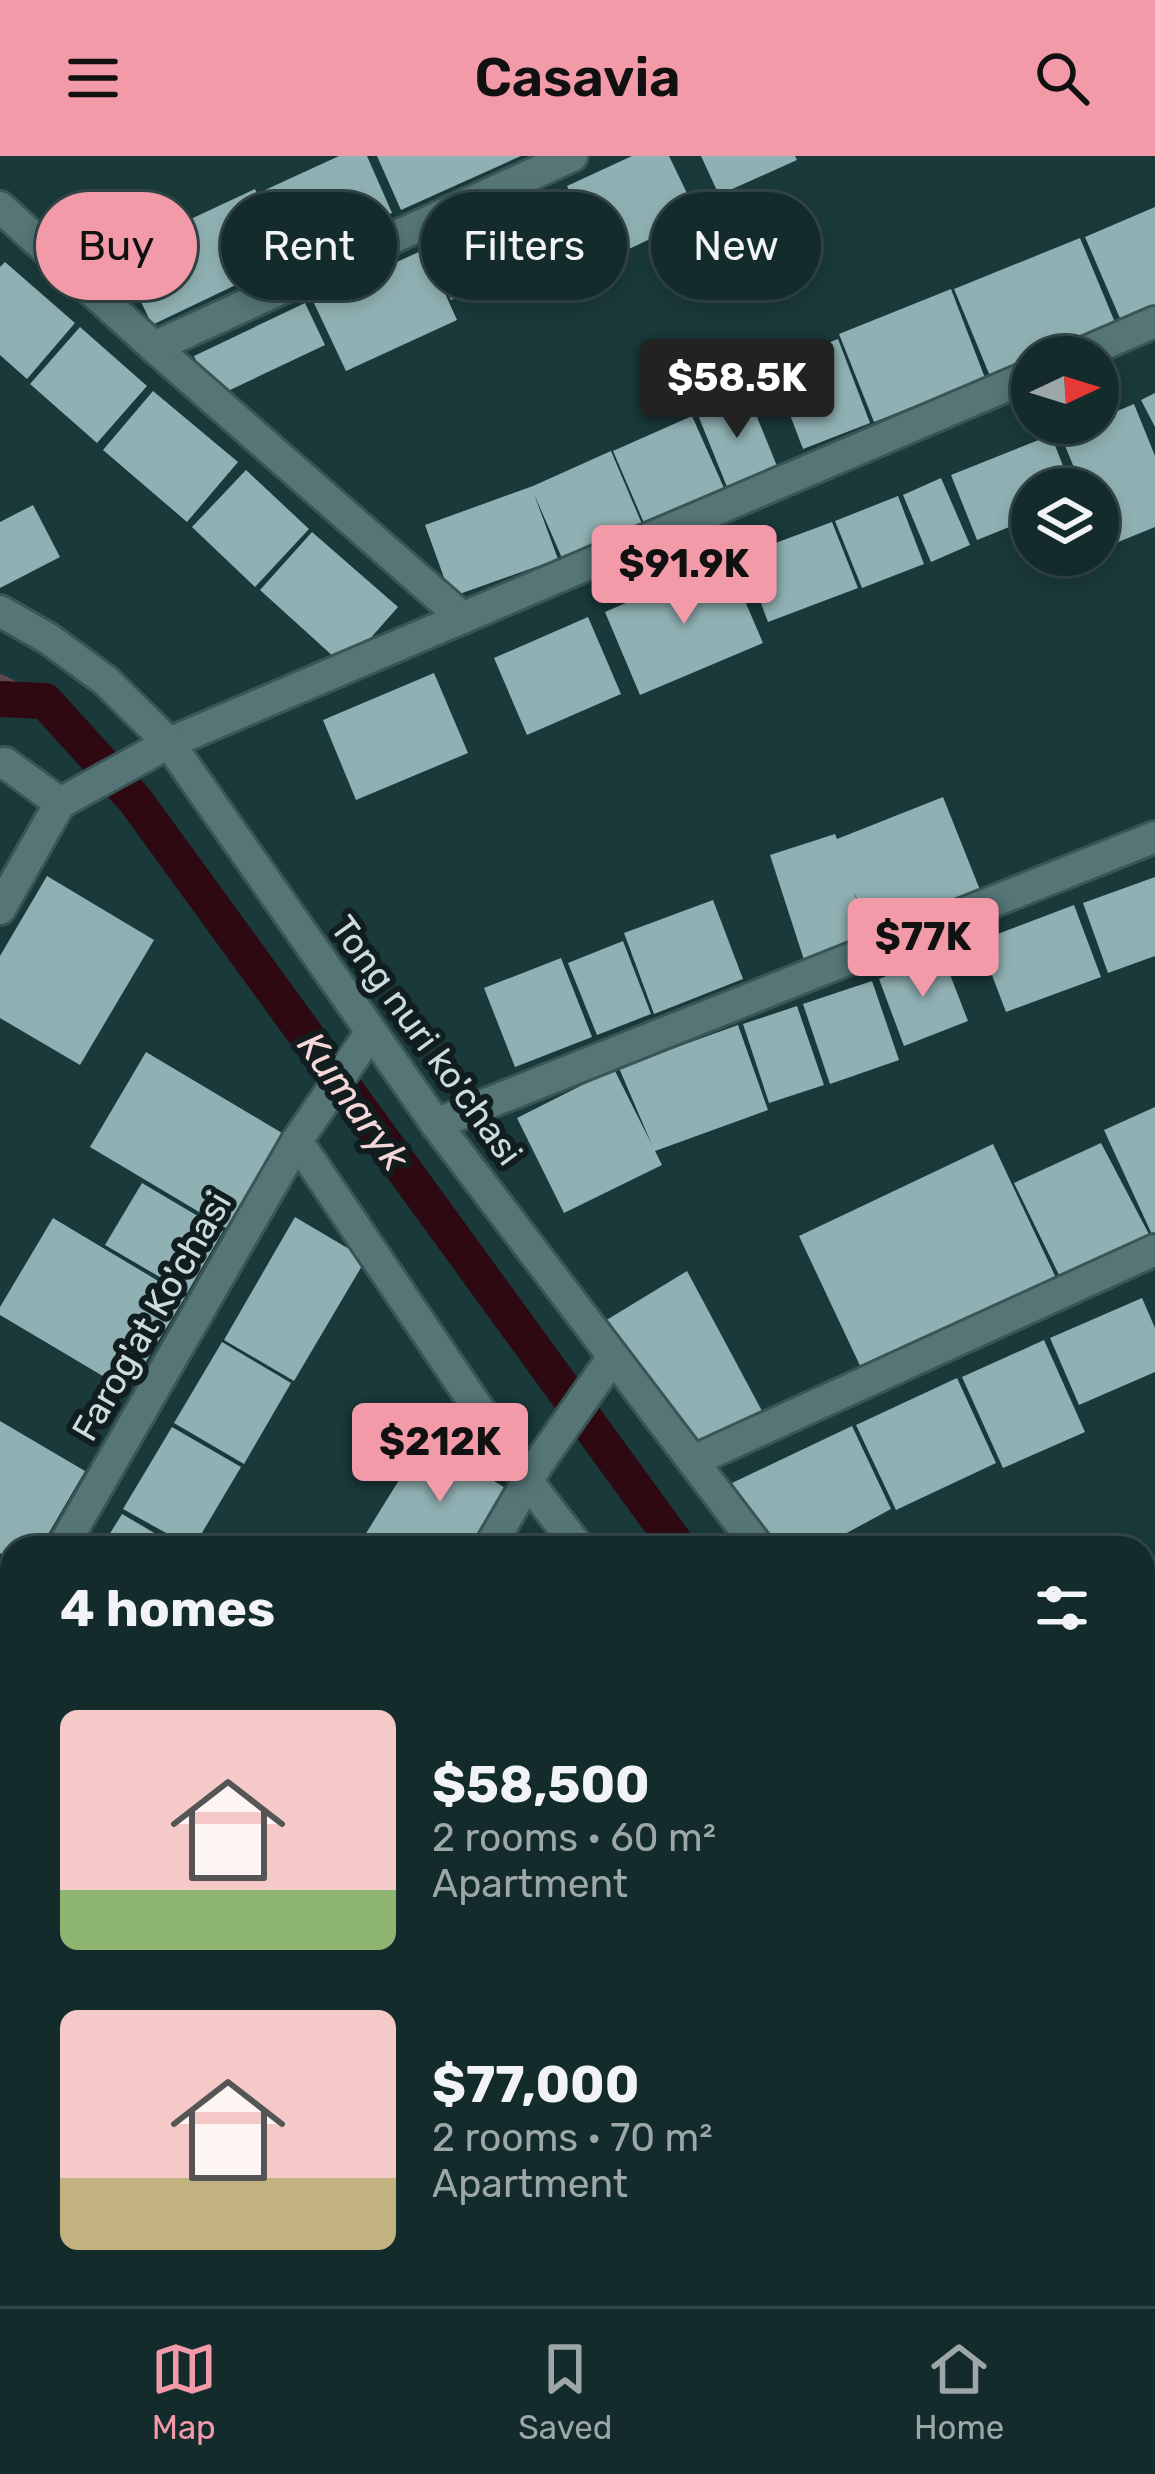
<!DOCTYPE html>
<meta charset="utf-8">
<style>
body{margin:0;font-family:Rubik,sans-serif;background:#1d3334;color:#f1f3f6;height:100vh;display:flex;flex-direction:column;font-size:45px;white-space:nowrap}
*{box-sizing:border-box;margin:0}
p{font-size:39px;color:#9da7a9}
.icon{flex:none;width:66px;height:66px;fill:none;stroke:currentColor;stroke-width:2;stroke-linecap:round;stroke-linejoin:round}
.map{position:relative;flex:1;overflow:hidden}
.panel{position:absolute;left:0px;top:1380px;width:1155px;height:771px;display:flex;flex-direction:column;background:#142b2c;border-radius:36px 36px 0 0;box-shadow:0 6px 18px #0003,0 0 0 3px #334748}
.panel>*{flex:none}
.hud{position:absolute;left:36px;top:36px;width:1083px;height:108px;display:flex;gap:24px}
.needle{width:78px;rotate:86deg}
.tools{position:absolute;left:1011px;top:180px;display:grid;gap:24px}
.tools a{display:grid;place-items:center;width:108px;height:108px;border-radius:50%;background:#142b2c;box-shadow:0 6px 18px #0003,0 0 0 3px #334748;font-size:60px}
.price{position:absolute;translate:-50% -102px;padding:0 27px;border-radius:12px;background:#f39aa8;color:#111;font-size:39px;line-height:78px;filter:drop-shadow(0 3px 6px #0008)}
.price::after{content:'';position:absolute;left:50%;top:72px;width:36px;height:27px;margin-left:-18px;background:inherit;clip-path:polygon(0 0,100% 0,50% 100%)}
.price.active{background:#222;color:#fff}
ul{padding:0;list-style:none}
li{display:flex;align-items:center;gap:36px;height:300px;padding:0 60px}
li span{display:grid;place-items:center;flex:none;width:336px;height:240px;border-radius:18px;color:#555}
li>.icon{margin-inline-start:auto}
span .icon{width:144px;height:144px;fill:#fffc;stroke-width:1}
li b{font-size:51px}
h2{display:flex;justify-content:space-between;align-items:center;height:144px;padding:0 60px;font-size:51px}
.tag{padding:0 42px;border-radius:54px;background:#142b2c;box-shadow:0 6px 18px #0003,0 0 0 3px #334748;font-size:42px;line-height:108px}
.tag.active{background:#f39aa8;color:#111}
header{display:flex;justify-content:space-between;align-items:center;height:156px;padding:0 60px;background:#f39aa8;color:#111;font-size:54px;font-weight:600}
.tab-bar{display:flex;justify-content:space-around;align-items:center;height:168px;border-top:3px solid #334748;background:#142b2c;font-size:33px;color:#9da7a9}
.tab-bar a{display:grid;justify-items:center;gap:6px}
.tab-bar .active{color:#f39aa8}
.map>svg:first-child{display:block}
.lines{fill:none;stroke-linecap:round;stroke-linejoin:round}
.stream{stroke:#5d484f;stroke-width:10}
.canal{stroke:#2e0912;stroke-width:36}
.building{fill:#90b1b3}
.minor-casing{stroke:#3a5556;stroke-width:36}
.tertiary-casing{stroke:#3a5556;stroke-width:36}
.minor{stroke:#557577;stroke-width:30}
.tertiary{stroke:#557577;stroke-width:30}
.labels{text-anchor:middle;stroke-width:12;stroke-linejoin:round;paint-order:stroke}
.street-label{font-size:36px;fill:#cbdcdd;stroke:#111d1e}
.water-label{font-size:39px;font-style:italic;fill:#f7d6da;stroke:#111d1e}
</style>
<header><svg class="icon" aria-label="menu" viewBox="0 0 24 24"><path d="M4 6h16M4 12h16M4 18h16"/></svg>Casavia<svg class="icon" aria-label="search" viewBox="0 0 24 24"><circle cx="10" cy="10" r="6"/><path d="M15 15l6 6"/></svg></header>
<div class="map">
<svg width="1155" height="2150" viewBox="0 0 1155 2150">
<rect width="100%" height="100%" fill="#1a393a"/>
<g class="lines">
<!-- stream -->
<path class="stream" d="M0,523L45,545"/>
<!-- canal -->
<g class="canal">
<path d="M0,543L45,545L135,644L679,1392"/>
<path d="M1143,1919L1155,1927"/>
</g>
</g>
<!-- building -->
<g class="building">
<path d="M339,0H367L392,57L295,102L265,34Z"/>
<path d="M377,0H521L401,54Z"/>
<path d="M632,0H669L698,60L602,106L567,30Z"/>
<path d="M701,0H795L797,4L719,39Z"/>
<path d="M255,33L288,104L152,169L118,97Z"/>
<path d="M559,33L584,86L506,123L481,69Z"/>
<path d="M1155,51V153L1122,167L1085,81Z"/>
<path d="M476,71L499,123L451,144L428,92Z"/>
<path d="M1080,82L1116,169L990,220L954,133Z"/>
<path d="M425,93L457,164L346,215L313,145Z"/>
<path d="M5,106L75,167L27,223L0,199V111Z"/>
<path d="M951,133L985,222L874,266L839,178Z"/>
<path d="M305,147L325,189L213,242L194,200Z"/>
<path d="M80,171L147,230L97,287L30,228Z"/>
<path d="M838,183L870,267L803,293L771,209Z"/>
<path d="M153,235L238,306L187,366L103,294Z"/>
<path d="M1155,237V271L1141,244Z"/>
<path d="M748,239L777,310L727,331L698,259Z"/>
<path d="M1134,248L1155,300V371L1106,391L1098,370V333H1083L1060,278L1087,267H1098V263Z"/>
<path d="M692,260L724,332L644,367L613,295Z"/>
<path d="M1051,279L1072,333H1032V362L977,384L951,319Z"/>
<path d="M611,295L642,368L562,402L534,338L558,403L451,441L425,369L533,330Z"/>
<path d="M246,314L309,373L255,431L192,371Z"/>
<path d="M941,322L970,389L931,406L903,339Z"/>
<path d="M898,340L924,408L862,432L835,365Z"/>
<path d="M33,349L60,401L0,432V366Z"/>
<path d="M832,366L858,432L768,466L743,399Z"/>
<path d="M312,376L398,451L345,511L260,434Z"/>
<path d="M727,403L763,487L640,539L605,456Z"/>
<path d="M588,461L621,538L527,579L494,502Z"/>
<path d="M434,517L468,597L356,644L323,564Z"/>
<path d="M943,641L984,744L876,787L854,736L871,788L806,810L770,699L835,678L837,683Z"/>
<path d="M47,720L154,784L80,909L0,862V800Z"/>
<path d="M1155,721V800L1108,817L1083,747Z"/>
<path d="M713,744L743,823L654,858L624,777Z"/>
<path d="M1074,749L1101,821L1006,856L979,785Z"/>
<path d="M623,785L651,858L597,879L568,807Z"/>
<path d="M942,798L968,865L904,890L879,823Z"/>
<path d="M561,802L592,881L515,911L484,832Z"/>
<path d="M872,825L899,904L830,928L803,848Z"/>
<path d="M797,850L824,929L769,947L743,868Z"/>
<path d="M738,869L768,954L655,995L662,1009L564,1057L517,962L614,913L652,989L619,912Z"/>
<path d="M146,896L282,977L226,1072L90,991Z"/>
<path d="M1155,951V1085L1104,974Z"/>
<path d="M1101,987L1151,1082L1061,1123L1014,1027Z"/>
<path d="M993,988L1057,1124L863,1216L799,1080Z"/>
<path d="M142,1027L223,1075L187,1137L105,1089Z"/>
<path d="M295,1061L366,1103L294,1225L224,1184Z"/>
<path d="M53,1062L185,1141L128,1235L0,1159V1151Z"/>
<path d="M687,1115L762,1255L690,1289L600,1168Z"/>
<path d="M1142,1142L1155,1172V1216L1079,1249L1050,1182Z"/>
<path d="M1044,1184L1085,1276L1003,1312L962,1221Z"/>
<path d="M222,1186L291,1227L244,1308L174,1267Z"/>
<path d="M957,1222L996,1307L896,1354L856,1269Z"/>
<path d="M0,1265L85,1315L40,1392H12V1404L0,1397Z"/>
<path d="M852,1270L891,1353L819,1392H777L732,1327Z"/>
<path d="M172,1271L241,1311L193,1392L123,1353Z"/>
<path d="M425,1282L515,1338L482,1392H385L365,1379Z"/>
<path d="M122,1358L180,1392H101Z"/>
<path d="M0,1402L12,1409V1438L0,1458Z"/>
<path d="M1155,1533V1652L1143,1658V1538Z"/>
<path d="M12,1548V1627L0,1620V1568Z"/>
<path d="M0,1625L12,1632V1755L0,1748Z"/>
<path d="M0,1752L12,1759V1854L8,1860L0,1856Z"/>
<path d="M12,1964V1990L1,1983Z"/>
<path d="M1143,2009L1155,2016V2150H1098L1081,2139H1143Z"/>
<path d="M98,2139H275L268,2150H91Z"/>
<path d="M372,2139H462L455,2150H365Z"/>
<path d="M521,2139H606L624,2150H514Z"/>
<path d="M615,2139H667L661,2150H633Z"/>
<path d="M717,2139H765L782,2150H710Z"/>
<path d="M863,2139H899L915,2150H855Z"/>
<path d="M905,2139H971L964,2150H922Z"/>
</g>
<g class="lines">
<defs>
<g id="minor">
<path d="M0,51L154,191L463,462"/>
<path d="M154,191L572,0"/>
<path d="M1074,201L1155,166"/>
<path d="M0,608L5,607L60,647"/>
<path d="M0,753L60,647L169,587L1032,219"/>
<path d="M436,968L1155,681"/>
<path d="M297,985L528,1326L579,1392"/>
<path d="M693,1305L1155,1094"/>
<path d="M62,1392L297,985L371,876"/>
<path d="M489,1392L538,1308L613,1201"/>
<path d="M0,1498L12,1478"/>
<path d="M1143,1512L1155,1506"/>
<path d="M49,2150L55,2139"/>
<path d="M470,2150L476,2139"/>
<path d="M821,2150L827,2139"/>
</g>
<g id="tertiary">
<path d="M0,455L49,483L106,525L169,587L436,968L759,1392"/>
<path d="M1143,1858L1155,1868"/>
</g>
</defs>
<!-- minor casing -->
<use href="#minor" class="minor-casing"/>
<!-- tertiary casing -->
<use href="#tertiary" class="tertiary-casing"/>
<!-- minor -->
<use href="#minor" class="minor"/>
<!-- tertiary -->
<use href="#tertiary" class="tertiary"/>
</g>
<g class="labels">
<!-- street labels -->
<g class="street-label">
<text transform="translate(427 884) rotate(54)" y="13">Tong nuri ko'chasi</text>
<text transform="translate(151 1160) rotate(-60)" y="13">Farog'at Ko'chasi</text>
</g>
<!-- water labels -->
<g class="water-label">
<text transform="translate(354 945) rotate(54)" y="14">Kumaryk</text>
</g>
</g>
</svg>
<div class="tools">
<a><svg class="needle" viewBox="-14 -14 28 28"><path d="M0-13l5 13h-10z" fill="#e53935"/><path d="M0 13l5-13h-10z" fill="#9da7a9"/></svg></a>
<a><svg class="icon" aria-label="layers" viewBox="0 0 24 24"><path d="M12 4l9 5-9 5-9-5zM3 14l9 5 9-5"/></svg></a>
</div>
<b class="price active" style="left:737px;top:285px">$58.5K</b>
<b class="price" style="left:684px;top:471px">$91.9K</b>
<b class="price" style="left:923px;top:844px">$77K</b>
<b class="price" style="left:440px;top:1349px">$212K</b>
<div class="hud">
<a class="tag active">Buy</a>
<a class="tag">Rent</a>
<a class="tag">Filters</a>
<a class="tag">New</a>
</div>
<section class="panel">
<h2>4 homes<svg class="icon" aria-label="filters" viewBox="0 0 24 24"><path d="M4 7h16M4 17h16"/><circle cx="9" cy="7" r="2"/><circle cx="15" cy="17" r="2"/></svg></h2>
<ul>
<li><span style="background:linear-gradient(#f6c9c9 75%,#8fb573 0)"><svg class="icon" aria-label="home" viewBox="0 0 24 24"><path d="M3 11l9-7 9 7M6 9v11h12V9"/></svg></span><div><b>$58,500</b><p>2 rooms · 60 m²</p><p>Apartment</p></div></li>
<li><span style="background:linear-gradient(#f6c9c9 70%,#c2b280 0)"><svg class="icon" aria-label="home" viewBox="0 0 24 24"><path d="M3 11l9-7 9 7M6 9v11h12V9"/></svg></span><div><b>$77,000</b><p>2 rooms · 70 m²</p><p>Apartment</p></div></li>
</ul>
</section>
</div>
<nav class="tab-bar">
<a class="active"><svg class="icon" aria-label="map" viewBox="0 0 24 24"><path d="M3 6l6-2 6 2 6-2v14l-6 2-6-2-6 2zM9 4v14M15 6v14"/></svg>Map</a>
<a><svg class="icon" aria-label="saved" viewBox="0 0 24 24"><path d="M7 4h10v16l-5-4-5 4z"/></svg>Saved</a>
<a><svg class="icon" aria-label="home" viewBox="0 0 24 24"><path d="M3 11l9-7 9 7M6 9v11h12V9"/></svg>Home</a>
</nav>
